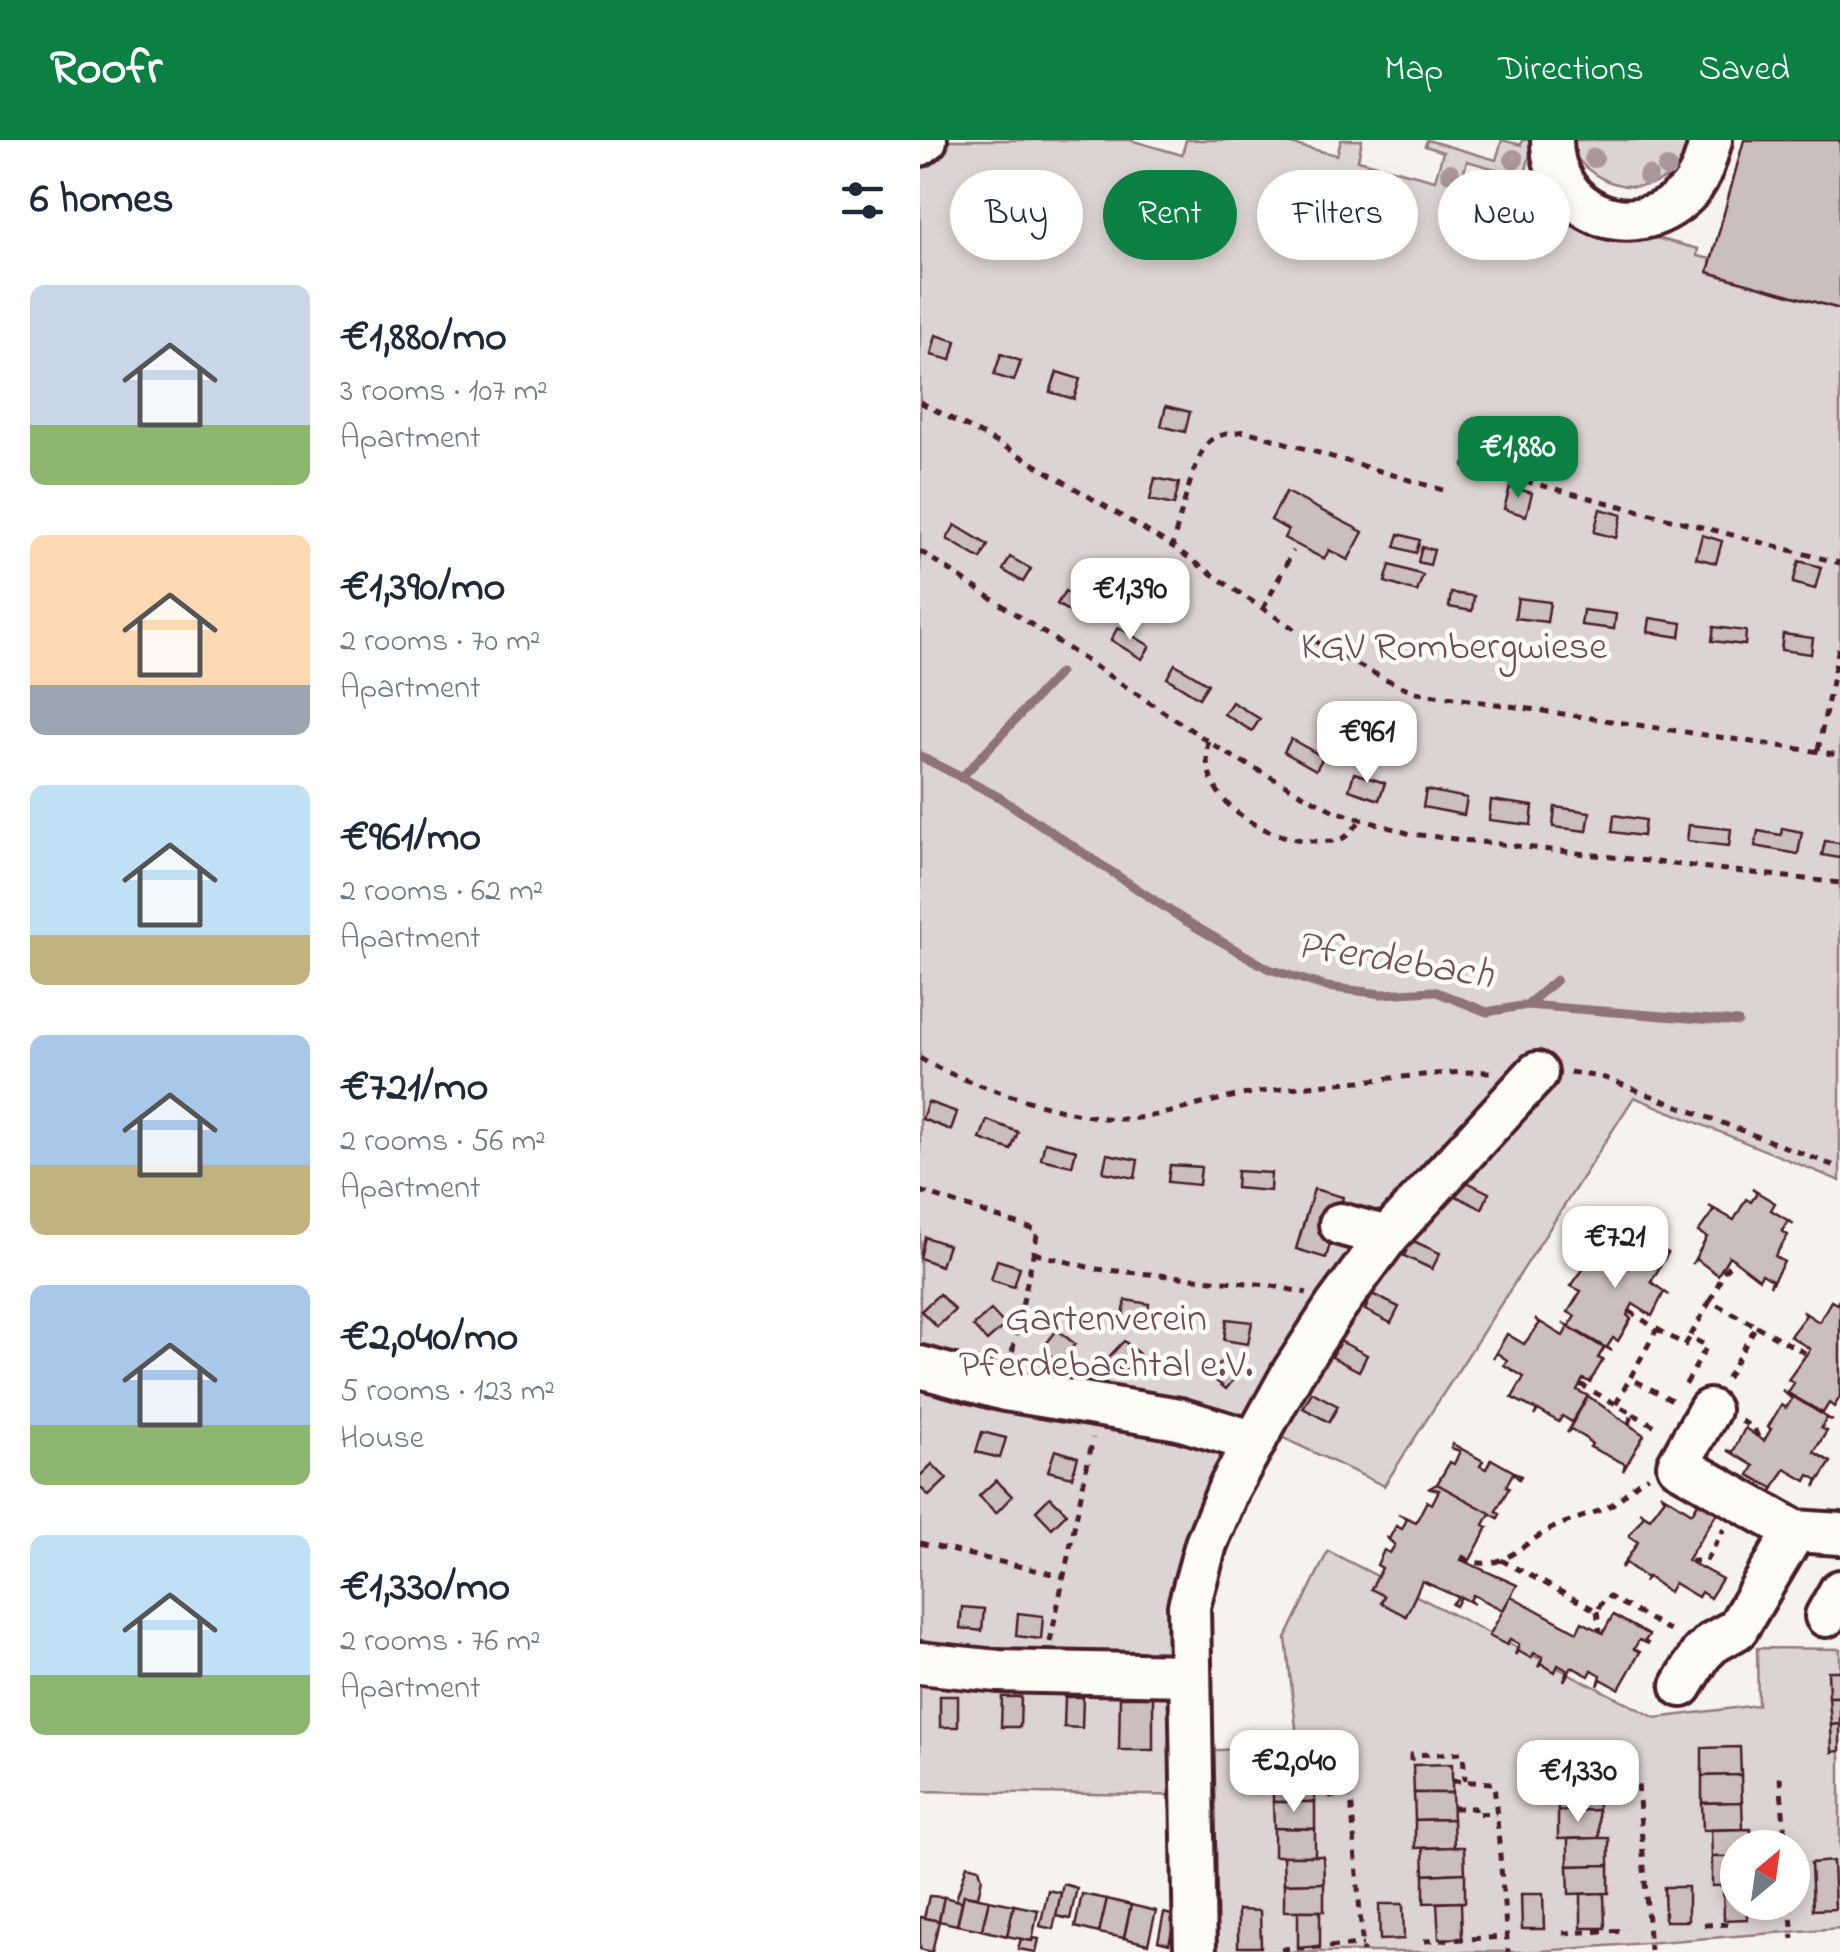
<!DOCTYPE html>
<meta charset="utf-8">
<style>
body{margin:0;font-family:"Indie Flower",sans-serif;background:#f6f6f7;color:#1f2937;height:100vh;display:flex;flex-direction:column;font-size:38px;white-space:nowrap}
*{box-sizing:border-box;margin:0}
p{font-size:32px;color:#747a83}
.icon{flex:none;width:55px;height:55px;fill:none;stroke:currentColor;stroke-width:2;stroke-linecap:round;stroke-linejoin:round}
.map{position:relative;flex:1;overflow:hidden}
.panel{display:flex;flex-direction:column;background:#fff;width:920px}
.panel>*{flex:none}
.top-card{position:absolute;left:30px;top:30px;width:740px;height:90px;display:flex;gap:20px}
.needle{width:65px;rotate:29deg}
.tools{position:absolute;left:800px;top:1690px;display:grid;gap:20px}
.tools a{display:grid;place-items:center;width:90px;height:90px;border-radius:50%;background:#fff;box-shadow:0 5px 15px #0003;font-size:50px}
.price{position:absolute;translate:-50% -85px;padding:0 22px;border-radius:20px;background:#fff;color:#222;font-size:32px;line-height:65px;filter:drop-shadow(0 2px 5px #0008)}
.price::after{content:'';position:absolute;left:50%;top:60px;width:30px;height:22px;margin-left:-15px;background:inherit;clip-path:polygon(0 0,100% 0,50% 100%)}
.price.current{background:#0b8043;color:#fff}
ul{padding:0;list-style:none}
li{display:flex;align-items:center;gap:30px;height:250px;padding:0 30px}
li span{display:grid;place-items:center;flex:none;width:280px;height:200px;border-radius:15px;color:#555}
li>.icon{margin-inline-start:auto}
span .icon{width:120px;height:120px;fill:#fffc;stroke-width:1}
li b{font-size:42px}
h2{display:flex;justify-content:space-between;align-items:center;height:120px;padding:0 30px;font-size:42px}
.chip{padding:0 35px;border-radius:45px;background:#fff;box-shadow:0 5px 15px #0003;font-size:35px;line-height:90px}
.chip.current{background:#0b8043;color:#fff}
header{display:flex;align-items:center;gap:60px;box-sizing:border-box;height:140px;padding:0 50px;background:#0b8043;color:#fff}
header strong{font-size:48px}
nav{display:flex;gap:55px;margin-inline-start:auto;font-size:35px}
main{display:flex;flex:1;min-height:0}
.map>svg:first-child{display:block}
.green{fill:#dcd4d2;stroke:#937a7e;stroke-width:2.5;fill-rule:evenodd}
.lines{fill:none;stroke-linecap:round;stroke-linejoin:round}
.stream{stroke:#8e7378;stroke-width:9}
.building{fill:#cbbfbe;stroke:#4a1f2b;stroke-width:2.5}
.minor-casing{stroke:#4a1f2b;stroke-width:48}
.path{stroke:#4a1f2b;stroke-width:5;stroke-dasharray:8 8;stroke-linecap:butt}
.minor{stroke:#fdfcf7;stroke-width:40}
.tree{fill:#ab979a}
.labels{text-anchor:middle;stroke-width:9;stroke-linejoin:round;paint-order:stroke}
.park-label{font-size:40px;fill:#6e4c55;stroke:#fdfcf7}
.water-label{font-size:42px;font-style:italic;fill:#725058;stroke:#fdfcf7}
</style>
<header>
<strong>Roofr</strong>
<nav><a>Map</a><a>Directions</a><a>Saved</a></nav>
</header>
<main>
<section class="panel">
<h2>6 homes<svg class="icon" aria-label="filters" viewBox="0 0 24 24"><path d="M4 7h16M4 17h16"/><circle cx="9" cy="7" r="2"/><circle cx="15" cy="17" r="2"/></svg></h2>
<ul>
<li><span style="background:linear-gradient(#c9d6e8 70%,#8fb573 0)"><svg class="icon" aria-label="home" viewBox="0 0 24 24"><path d="M3 11l9-7 9 7M6 9v11h12V9"/></svg></span><div><b>€1,880/mo</b><p>3 rooms · 107 m²</p><p>Apartment</p></div></li>
<li><span style="background:linear-gradient(#ffd9b3 75%,#9aa5b1 0)"><svg class="icon" aria-label="home" viewBox="0 0 24 24"><path d="M3 11l9-7 9 7M6 9v11h12V9"/></svg></span><div><b>€1,390/mo</b><p>2 rooms · 70 m²</p><p>Apartment</p></div></li>
<li><span style="background:linear-gradient(#bfe0f5 75%,#c2b280 0)"><svg class="icon" aria-label="home" viewBox="0 0 24 24"><path d="M3 11l9-7 9 7M6 9v11h12V9"/></svg></span><div><b>€961/mo</b><p>2 rooms · 62 m²</p><p>Apartment</p></div></li>
<li><span style="background:linear-gradient(#a9c7e8 65%,#c2b280 0)"><svg class="icon" aria-label="home" viewBox="0 0 24 24"><path d="M3 11l9-7 9 7M6 9v11h12V9"/></svg></span><div><b>€721/mo</b><p>2 rooms · 56 m²</p><p>Apartment</p></div></li>
<li><span style="background:linear-gradient(#a9c7e8 70%,#8fb573 0)"><svg class="icon" aria-label="home" viewBox="0 0 24 24"><path d="M3 11l9-7 9 7M6 9v11h12V9"/></svg></span><div><b>€2,040/mo</b><p>5 rooms · 123 m²</p><p>House</p></div></li>
<li><span style="background:linear-gradient(#bfe0f5 70%,#8fb573 0)"><svg class="icon" aria-label="home" viewBox="0 0 24 24"><path d="M3 11l9-7 9 7M6 9v11h12V9"/></svg></span><div><b>€1,330/mo</b><p>2 rooms · 76 m²</p><p>Apartment</p></div></li>
</ul>
</section>
<div class="map">
<svg width="920" height="1812" viewBox="0 0 920 1812">
<rect width="100%" height="100%" fill="#f6f3ef"/>
<filter id="ink" filterUnits="userSpaceOnUse"><feTurbulence type="fractalNoise" baseFrequency=".01" numOctaves="2"/><feDisplacementMap in="SourceGraphic" scale="20" xChannelSelector="R" yChannelSelector="G"/><feConvolveMatrix kernelMatrix="1 2 1 2 8 2 1 2 1" color-interpolation-filters="sRGB"/></filter>
<g filter="url(#ink)">
<!-- green -->
<g class="green">
<path d="M25,0H210L262,15L266,0H354L417,15L421,0H442L438,20L515,40L523,12L505,6L507,0L576,20L582,0L601,5L602,0H614L604,37L547,21L540,47L778,109L777,116L791,119L789,133L920,169V1041L714,957L464,1346L349,1291L281,1458V1611L378,1606L366,1498L408,1411L736,1578L838,1565L837,1508L920,1509V1788L608,1812H287L282,1656L0,1651V25ZM818,1708H872V1762H818Z"/>
<path d="M645,0H779C751,64 675,60 645,0Z"/>
</g>
<g class="lines">
<!-- stream -->
<g class="stream">
<path d="M0,616L79,657L264,780L349,829L407,847L462,854L514,851L567,872L607,865L818,882"/>
<path d="M41,638L139,533"/>
<path d="M607,865L636,840"/>
</g>
</g>
<!-- building -->
<g class="building">
<path d="M824,0H920V169L788,132Z"/>
<path d="M16,195L36,201L31,220L11,215Z"/>
<path d="M81,214L101,221L94,241L74,235Z"/>
<path d="M137,232L160,239L154,259L130,252Z"/>
<path d="M246,266L270,272L265,292L241,286Z"/>
<path d="M235,338L259,343L254,365L230,360Z"/>
<path d="M590,347L612,353L606,376L584,369Z"/>
<path d="M366,352L443,392L428,420L409,410L404,419L364,398L368,390L351,380Z"/>
<path d="M680,369L702,375L696,398L674,392Z"/>
<path d="M35,385L68,405L61,419L27,399Z"/>
<path d="M479,394L500,400L496,413L475,407Z"/>
<path d="M782,395L802,401L796,423L776,418Z"/>
<path d="M502,407L514,410L510,425L498,422Z"/>
<path d="M90,417L111,429L103,442L83,430Z"/>
<path d="M879,421L901,427L895,449L873,443Z"/>
<path d="M470,425L503,435L497,452L465,442Z"/>
<path d="M145,451L164,463L156,476L137,464Z"/>
<path d="M531,453L554,456L552,471L529,467Z"/>
<path d="M598,458L630,462L627,482L595,478Z"/>
<path d="M663,470L696,474L694,489L661,485Z"/>
<path d="M730,478L762,483L760,497L728,492Z"/>
<path d="M198,487L230,506L222,519L191,500Z"/>
<path d="M794,487L826,491L825,505L792,501Z"/>
<path d="M863,494L893,498L891,514L861,510Z"/>
<path d="M255,524L288,544L279,558L247,538Z"/>
<path d="M312,562L340,579L332,591L304,574Z"/>
<path d="M371,599L403,617L396,630L364,612Z"/>
<path d="M434,633L465,643L459,660L429,650Z"/>
<path d="M506,650L547,658L544,675L503,667Z"/>
<path d="M571,660L613,666L611,685L569,680Z"/>
<path d="M635,667L670,672L667,691L633,687Z"/>
<path d="M694,675L725,680L723,696L692,692Z"/>
<path d="M769,685L811,689L809,706L767,701Z"/>
<path d="M862,688L882,692L878,714L835,706L838,691L861,695Z"/>
<path d="M905,701L920,703V718L902,715Z"/>
<path d="M8,962L37,972L31,990L2,979Z"/>
<path d="M67,980L98,992L91,1010L60,999Z"/>
<path d="M125,1002L156,1010L152,1026L121,1019Z"/>
<path d="M187,1014L218,1020L215,1038L183,1032Z"/>
<path d="M250,1025L281,1027L279,1045L248,1042Z"/>
<path d="M317,1031L351,1033L350,1051L316,1048Z"/>
<path d="M541,1039L569,1053L562,1069L534,1055Z"/>
<path d="M394,1049L423,1057L406,1118L376,1109Z"/>
<path d="M832,1049L855,1063L851,1070L874,1084L868,1081L862,1091L868,1095L855,1116L864,1122L850,1146L852,1140L842,1134L839,1139L809,1116L798,1135L776,1119L772,1124L787,1097L778,1092L794,1070L789,1066L814,1080L826,1059L831,1062L837,1053Z"/>
<path d="M5,1097L28,1105L21,1126L0,1118Z"/>
<path d="M677,1097L706,1114L702,1119L710,1123L718,1108L724,1112L729,1102L724,1098L748,1113L731,1142L749,1155L744,1152L732,1176L713,1164L707,1175L711,1179L698,1201L693,1198L687,1207L692,1211L643,1183L649,1186L655,1176L648,1172L661,1151L651,1146L667,1124L663,1119L666,1122L681,1101Z"/>
<path d="M491,1100L520,1113L512,1129L484,1116Z"/>
<path d="M77,1120L100,1127L94,1147L71,1140Z"/>
<path d="M19,1154L35,1170L17,1187L1,1171Z"/>
<path d="M452,1154L479,1167L471,1183L445,1170Z"/>
<path d="M920,1158V1257L914,1267L909,1263L903,1273L868,1253L874,1243L868,1240L890,1209L870,1196L886,1175L882,1171L899,1182L911,1161L917,1164Z"/>
<path d="M206,1160L229,1164L226,1185L202,1181Z"/>
<path d="M71,1170L85,1185L67,1201L53,1186Z"/>
<path d="M307,1179L332,1182L328,1204L304,1200Z"/>
<path d="M615,1179L643,1196L648,1187L684,1208L678,1218L683,1220L670,1242L663,1239L657,1250L668,1256L652,1282L642,1276L639,1282L618,1270L614,1276L617,1270L592,1258L604,1237L584,1225L587,1220L577,1213L573,1218L587,1194L604,1204L620,1183Z"/>
<path d="M137,1190L155,1204L140,1223L122,1209Z"/>
<path d="M204,1201L219,1214L203,1233L187,1219Z"/>
<path d="M420,1201L447,1215L439,1231L412,1217Z"/>
<path d="M305,1217L321,1231L306,1249L289,1235Z"/>
<path d="M862,1250L913,1281L907,1278L901,1288L907,1291L894,1312L911,1322L895,1347L898,1340L889,1335L886,1341L865,1329L851,1353L853,1348L829,1335L834,1326L807,1310L813,1312L825,1288L844,1301L851,1289L848,1287L861,1265L866,1268L872,1259Z"/>
<path d="M392,1252L418,1266L409,1282L383,1268Z"/>
<path d="M668,1256L724,1295L703,1331L705,1324L670,1307L672,1304L664,1297L651,1289L647,1293Z"/>
<path d="M62,1292L86,1298L80,1318L56,1312Z"/>
<path d="M533,1304L563,1321L560,1326L566,1329L571,1319L601,1336L599,1339L593,1333L586,1346L589,1348L576,1371L580,1374L578,1378L517,1344L530,1322L534,1324L540,1311L531,1308Z"/>
<path d="M135,1310L158,1317L152,1337L128,1331Z"/>
<path d="M12,1324L27,1339L9,1356L0,1347V1336Z"/>
<path d="M76,1340L92,1356L76,1373L59,1356Z"/>
<path d="M517,1344L570,1373L564,1385L568,1387L550,1420L543,1416L541,1420L597,1445L583,1470L553,1455L550,1460L554,1464L541,1457L536,1466L532,1464L538,1457L502,1441L486,1476L461,1463L464,1456L451,1449L462,1428L457,1425L464,1410L470,1413L475,1405L466,1397L469,1399L476,1386L482,1389L487,1379L478,1374L496,1382L507,1361L512,1364L519,1350L510,1348Z"/>
<path d="M740,1353L772,1373L778,1363L773,1359L797,1373L767,1420L802,1439L790,1458L781,1452L778,1457L754,1443L749,1452L728,1437L724,1442L726,1438L706,1423L701,1428L718,1402L709,1396L724,1375L719,1371L730,1378L745,1358Z"/>
<path d="M130,1357L147,1373L132,1388L116,1371Z"/>
<path d="M591,1456L657,1492L662,1482L683,1493L693,1475L729,1495L725,1501L729,1504L719,1500L714,1509L720,1512L699,1549L681,1539L678,1546L681,1535L672,1530L669,1536L652,1527L644,1541L647,1530L638,1525L635,1532L622,1524L618,1527L623,1517L614,1513L611,1518L598,1511L595,1515L599,1504L590,1499L587,1505L569,1496Z"/>
<path d="M42,1467L64,1469L62,1491L40,1488Z"/>
<path d="M98,1473L123,1476L121,1499L96,1496Z"/>
<path d="M908,1531H920V1557H909Z"/>
<rect x="20" y="1556" width="18" height="31"/>
<path d="M82,1557H101L100,1587H81Z"/>
<path d="M145,1557H163L162,1588L144,1587Z"/>
<path d="M200,1557H233V1610H199Z"/>
<path d="M909,1557H920V1584L911,1585Z"/>
<path d="M920,1584V1611L912,1612L911,1585Z"/>
<path d="M820,1607L821,1635L782,1636V1608Z"/>
<path d="M637,1615H677L678,1643L637,1644Z"/>
<path d="M532,1624V1653H494L493,1625Z"/>
<path d="M353,1634H394L395,1662H353Z"/>
<path d="M821,1635L822,1662L782,1663V1636Z"/>
<path d="M678,1643V1670L638,1671L637,1644Z"/>
<path d="M494,1653H532L533,1679L495,1680Z"/>
<path d="M353,1662H395V1689L354,1688Z"/>
<path d="M822,1662L823,1689L783,1690L782,1663Z"/>
<path d="M678,1670L679,1698L638,1699V1671Z"/>
<path d="M533,1679L534,1707L495,1708V1680Z"/>
<path d="M354,1688L395,1689V1716H354Z"/>
<path d="M831,1689V1708H818V1717H792L791,1690Z"/>
<path d="M679,1698H689V1725L648,1726V1699Z"/>
<path d="M534,1707H544L545,1733L504,1735L503,1708Z"/>
<path d="M363,1716H403L404,1743L364,1744Z"/>
<path d="M792,1717H818V1745L792,1746Z"/>
<path d="M913,1721L915,1769L893,1770L891,1723Z"/>
<path d="M47,1725L59,1728L62,1738L58,1757L44,1755L42,1762L36,1760Z"/>
<path d="M689,1725V1753L649,1754L648,1726Z"/>
<path d="M545,1733V1762L504,1763V1735Z"/>
<path d="M404,1743V1771H364V1744Z"/>
<path d="M143,1744L157,1748L150,1779L136,1776Z"/>
<path d="M818,1745V1762H827V1779L804,1780L803,1746Z"/>
<path d="M744,1747H768V1781H745Z"/>
<path d="M128,1750L141,1753L133,1789L120,1786Z"/>
<path d="M684,1753L685,1788H661V1754Z"/>
<path d="M162,1754L187,1759L179,1793L155,1787Z"/>
<path d="M601,1754H623L624,1789H602Z"/>
<path d="M44,1755L69,1760L62,1790L37,1785Z"/>
<path d="M9,1756L24,1757L19,1781L4,1778Z"/>
<path d="M24,1757L42,1762L37,1785L19,1781Z"/>
<path d="M187,1759L211,1765L204,1798L179,1793Z"/>
<path d="M69,1760L94,1765L87,1796L62,1790Z"/>
<path d="M541,1762L542,1798L519,1799L517,1763Z"/>
<path d="M459,1764H483L484,1799L460,1800Z"/>
<path d="M94,1765L118,1770L112,1801L87,1796Z"/>
<path d="M211,1765L236,1771L228,1804L204,1798Z"/>
<path d="M318,1770L340,1771L341,1807H318Z"/>
<rect x="378" y="1771" width="22" height="36"/>
<path d="M244,1773L255,1776L249,1804L238,1801Z"/>
<path d="M0,1777L19,1781L12,1812L0,1809Z"/>
<path d="M113,1798L119,1799L116,1812L98,1809L101,1799L112,1801Z"/>
</g>
<g class="lines">
<defs>
<g id="minor">
<path d="M632,0C632,73 712,106 765,55C781,40 785,20 791,0"/>
<path d="M0,5L6,0"/>
<path d="M420,1084L467,1097"/>
<path d="M0,1227L85,1250L259,1279L335,1302"/>
<path d="M789,1270L758,1325L875,1391L920,1394"/>
<path d="M906,1476L920,1451"/>
<path d="M0,1523L78,1531L267,1535"/>
<path d="M762,1546L781,1514L792,1503L817,1489L875,1391"/>
<path d="M275,1812L269,1466L286,1404L309,1348L373,1232L416,1166L467,1097L617,933"/>
</g>
</defs>
<!-- minor casing -->
<use href="#minor" class="minor-casing"/>
<!-- path -->
<g class="path">
<path d="M0,262L89,309L252,406"/>
<path d="M543,325L920,423"/>
<path d="M523,350L326,291C314,293 298,293 289,302C274,315 259,384 252,406C330,461 407,515 495,552L920,615"/>
<path d="M0,411L306,613L414,671L491,694L920,743"/>
<path d="M343,469L373,411"/>
<path d="M288,601C277,661 342,699 394,701C404,701 417,703 425,697C431,693 436,685 441,680"/>
<path d="M898,610L920,502"/>
<path d="M0,918C36,942 161,981 203,979C241,978 279,963 316,956C361,948 407,944 452,940C493,936 533,931 574,932"/>
<path d="M650,932L685,938L920,1028"/>
<path d="M0,1051L118,1091L91,1218"/>
<path d="M114,1113L175,1129L348,1145L387,1153"/>
<path d="M790,1161L805,1130L815,1119"/>
<path d="M709,1171L737,1189L710,1238L756,1262"/>
<path d="M836,1186L887,1214"/>
<path d="M737,1189L765,1205L770,1197"/>
<path d="M660,1244L713,1274L708,1285"/>
<path d="M766,1244L787,1206L770,1197L790,1161L836,1186L805,1241"/>
<path d="M696,1264L710,1238"/>
<path d="M713,1274L741,1289"/>
<path d="M821,1281L834,1288L838,1297"/>
<path d="M0,1403L145,1437"/>
<path d="M542,1418C581,1436 601,1403 633,1388C651,1379 673,1375 691,1365C705,1357 713,1343 728,1336"/>
<path d="M581,1420L677,1471L686,1455L756,1494"/>
<path d="M770,1421H786L804,1389"/>
<path d="M677,1471L680,1492"/>
<path d="M130,1502L173,1298"/>
<path d="M491,1621V1615L543,1613L545,1641"/>
<path d="M405,1624L407,1650"/>
<path d="M860,1637L866,1708"/>
<path d="M532,1641L574,1643L588,1812"/>
<path d="M718,1645L730,1810"/>
<path d="M395,1650H407L411,1656H431L443,1812"/>
<path d="M533,1668H554V1674L576,1673"/>
<path d="M870,1762L873,1799"/>
<path d="M784,1785L816,1784"/>
<path d="M643,1793L707,1790"/>
<path d="M504,1801L587,1797"/>
<path d="M361,1809L443,1805"/>
</g>
<!-- minor -->
<use href="#minor" class="minor"/>
</g>
<!-- trees -->
<g class="tree">
<circle cx="674" cy="18" r="10"/>
<circle cx="594" cy="19" r="10"/>
<circle cx="747" cy="28" r="10"/>
<circle cx="530" cy="33" r="10"/>
<circle cx="728" cy="36" r="10"/>
</g>
</g>
<g class="labels">
<!-- park labels -->
<g class="park-label">
<text x="534" y="518">KGV Rombergwiese</text>
<text x="186" y="1190">Gartenverein<tspan x="186" dy="46">Pferdebachtal e.V.</tspan></text>
</g>
<!-- water labels -->
<g class="water-label">
<text transform="translate(475 817) rotate(9)" y="15">Pferdebach</text>
</g>
</g>
</svg>
<div class="tools">
<a><svg class="needle" viewBox="-14 -14 28 28"><path d="M0-13l5 13h-10z" fill="#e53935"/><path d="M0 13l5-13h-10z" fill="#747a83"/></svg></a>
</div>
<b class="price current" style="left:598px;top:361px">€1,880</b>
<b class="price" style="left:210px;top:503px">€1,390</b>
<b class="price" style="left:447px;top:646px">€961</b>
<b class="price" style="left:695px;top:1151px">€721</b>
<b class="price" style="left:374px;top:1675px">€2,040</b>
<b class="price" style="left:658px;top:1685px">€1,330</b>
<div class="top-card">
<a class="chip">Buy</a>
<a class="chip current">Rent</a>
<a class="chip">Filters</a>
<a class="chip">New</a>
</div>
</div>
</main>
